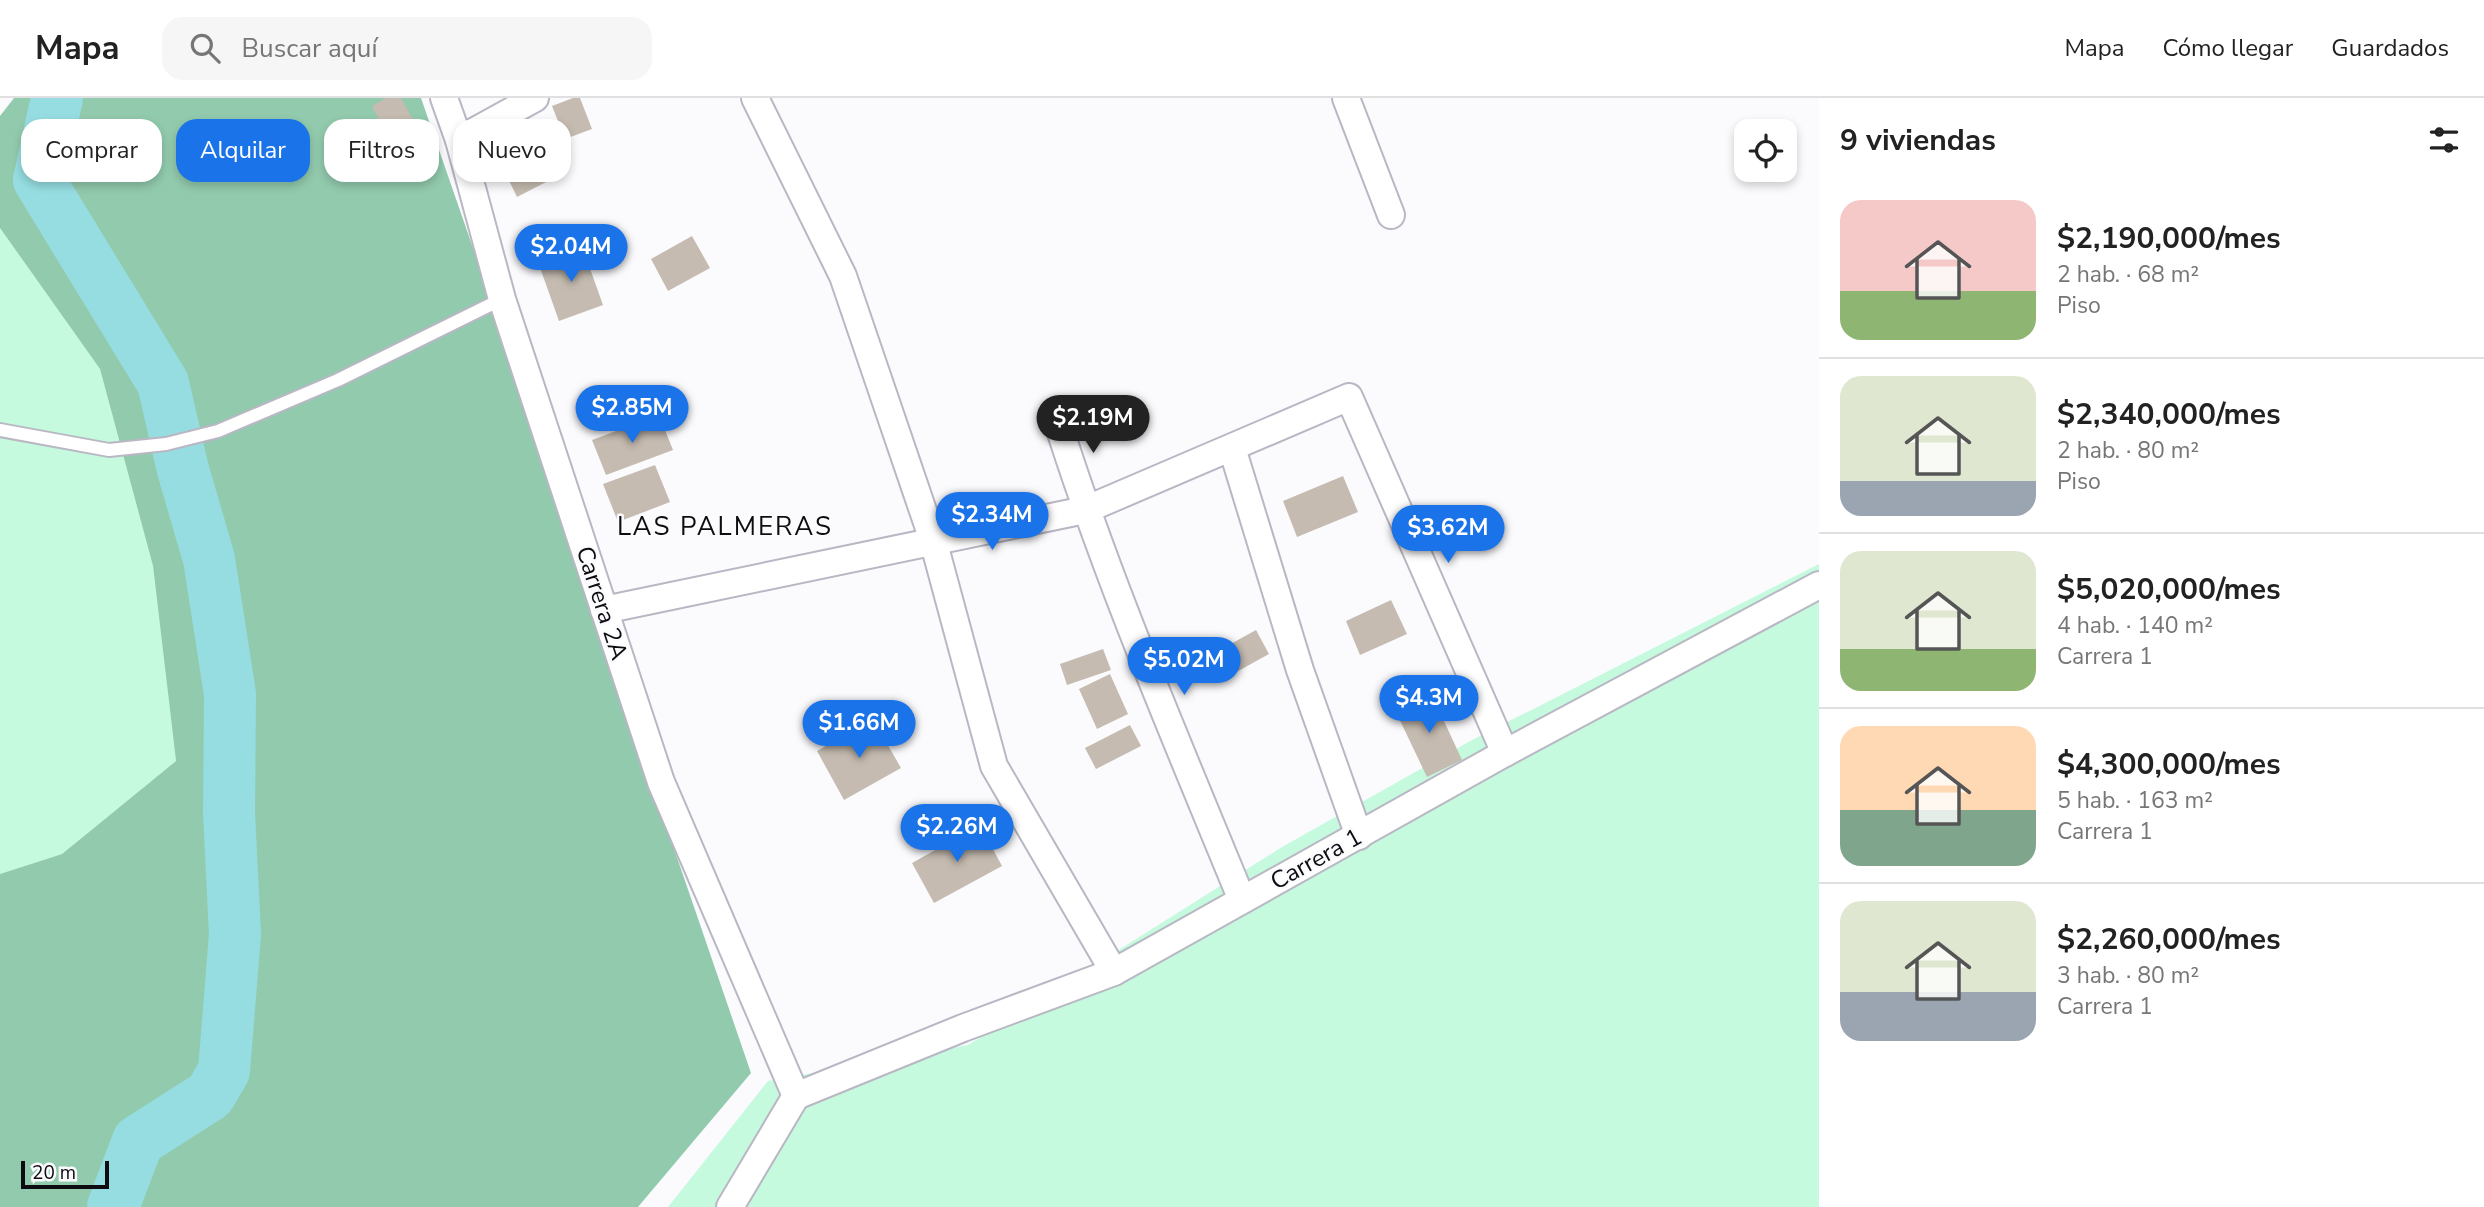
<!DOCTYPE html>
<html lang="es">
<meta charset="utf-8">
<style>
body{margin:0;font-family:"Nunito Sans",sans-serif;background:#f6f6f6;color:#222;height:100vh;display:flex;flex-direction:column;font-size:26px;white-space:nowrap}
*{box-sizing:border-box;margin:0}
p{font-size:23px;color:#767676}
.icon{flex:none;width:38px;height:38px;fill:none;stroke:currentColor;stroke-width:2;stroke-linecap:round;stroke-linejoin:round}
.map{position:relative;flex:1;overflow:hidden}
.details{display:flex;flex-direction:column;background:#fff;width:665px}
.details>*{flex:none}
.hud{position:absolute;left:21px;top:21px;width:665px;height:63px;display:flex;gap:14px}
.controls{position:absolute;left:1734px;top:21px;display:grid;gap:14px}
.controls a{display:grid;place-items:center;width:63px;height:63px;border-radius:14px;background:#fff;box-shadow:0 4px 10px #0003;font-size:35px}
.scale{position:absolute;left:21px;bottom:18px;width:88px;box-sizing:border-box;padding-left:7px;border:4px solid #0d0c10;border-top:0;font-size:19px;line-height:24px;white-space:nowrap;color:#0d0c10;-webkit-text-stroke:5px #fbfbfe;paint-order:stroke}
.price{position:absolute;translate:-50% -60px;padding:0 16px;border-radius:24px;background:#1a73e8;color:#fff;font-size:23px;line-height:46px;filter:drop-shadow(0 2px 4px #0008)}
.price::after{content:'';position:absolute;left:50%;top:42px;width:21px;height:16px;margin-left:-10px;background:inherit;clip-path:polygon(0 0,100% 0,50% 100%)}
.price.active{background:#222;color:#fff}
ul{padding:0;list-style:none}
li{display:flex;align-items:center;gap:21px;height:175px;padding:0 21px}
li+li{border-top:2px solid #e0e0e0}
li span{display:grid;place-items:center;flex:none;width:196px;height:140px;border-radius:21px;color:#555}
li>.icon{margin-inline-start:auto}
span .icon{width:84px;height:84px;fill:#fffc;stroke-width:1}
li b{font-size:30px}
h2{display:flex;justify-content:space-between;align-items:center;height:84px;padding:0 21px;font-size:30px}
.chip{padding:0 24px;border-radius:21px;background:#fff;box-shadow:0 4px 10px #0003;font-size:24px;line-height:63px}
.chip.active{background:#1a73e8;color:#fff}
header{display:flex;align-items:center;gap:42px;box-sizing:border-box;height:98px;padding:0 35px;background:#fff;border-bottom:2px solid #e0e0e0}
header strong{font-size:33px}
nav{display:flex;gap:38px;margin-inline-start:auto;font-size:24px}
.search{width:490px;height:63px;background:#f6f6f6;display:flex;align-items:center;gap:18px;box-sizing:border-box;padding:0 24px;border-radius:21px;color:#767676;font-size:26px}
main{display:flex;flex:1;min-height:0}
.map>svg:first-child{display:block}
.green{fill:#c6fade}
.forest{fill:#92caad}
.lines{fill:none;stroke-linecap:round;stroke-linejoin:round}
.river{stroke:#96dde1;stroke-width:52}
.building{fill:#c5bbb0}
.lane-casing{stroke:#b9b7c4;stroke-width:16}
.street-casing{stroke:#b9b7c4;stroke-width:30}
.lane{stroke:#fff;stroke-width:12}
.street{stroke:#fff;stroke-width:26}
.labels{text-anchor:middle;stroke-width:5;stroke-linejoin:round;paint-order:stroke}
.street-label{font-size:24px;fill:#0d0c10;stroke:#fbfbfe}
.neighbourhood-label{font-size:26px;letter-spacing:2px;fill:#0d0c10;stroke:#fbfbfe}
</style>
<header>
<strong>Mapa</strong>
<div class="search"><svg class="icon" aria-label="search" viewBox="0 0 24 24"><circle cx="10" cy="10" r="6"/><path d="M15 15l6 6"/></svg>Buscar aquí</div>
<nav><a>Mapa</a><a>Cómo llegar</a><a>Guardados</a></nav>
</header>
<main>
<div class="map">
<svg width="1819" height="1109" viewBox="0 0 1819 1109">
<rect width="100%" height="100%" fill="#fbfbfe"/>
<!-- green -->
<g class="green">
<path d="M0,130L100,271L153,468L176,663L62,756L0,776Z"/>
<path d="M1819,466V1109H668L768,983L968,947L1282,749L1472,642Z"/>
</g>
<!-- forest -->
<path class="forest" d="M14,0H421L515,271L601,538L751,975L638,1109H0V776L62,756L176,663L153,468L100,271L0,130V18Z"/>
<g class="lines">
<!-- river -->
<path class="river" d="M57,0L39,82L163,285L183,372L209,461L230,596L229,715L235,836L224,973L210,997L138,1043L113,1109"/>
</g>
<!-- building -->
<g class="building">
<path d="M386,0H401L416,27L389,41L372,8Z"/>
<path d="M573,0H580L592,31L565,41L552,8Z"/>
<path d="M526,35L550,82L517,99L494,52Z"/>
<path d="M692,138L710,170L668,193L651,161Z"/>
<path d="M582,148L603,207L559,223L538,164Z"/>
<path d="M659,317L673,352L606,377L592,342Z"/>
<path d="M655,367L670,404L618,424L603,386Z"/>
<path d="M1343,378L1358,414L1297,439L1283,403Z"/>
<path d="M1391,502L1407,536L1360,557L1346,523Z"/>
<path d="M1256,532L1269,556L1231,577L1218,553Z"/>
<path d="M1103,551L1111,572L1067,587L1060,566Z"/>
<path d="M1110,576L1128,616L1097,631L1079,591Z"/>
<path d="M1431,595L1462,662L1427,679L1395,612Z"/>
<path d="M873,621L901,670L844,702L817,653Z"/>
<path d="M1130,627L1141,648L1096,671L1085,650Z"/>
<path d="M980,727L1002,768L934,805L912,765Z"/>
</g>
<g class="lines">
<defs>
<path id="lane" d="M0,332L109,352L166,346L218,333L338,282L502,201"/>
<g id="street">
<path d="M444,0L459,42L502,201L661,684L796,998"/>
<path d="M755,0L843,178L933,442L994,668L1114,874"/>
<path d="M1346,0L1391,117"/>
<path d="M459,42L535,0"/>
<path d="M1055,316C1107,482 1176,641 1242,802"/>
<path d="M1232,350L1300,572L1359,738"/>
<path d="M604,512L1085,412L1349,299L1505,655"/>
<path d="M796,998L963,930L1114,874L1505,655L1819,487"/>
<path d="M730,1109L796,998"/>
</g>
</defs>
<!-- lane casing -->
<use href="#lane" class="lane-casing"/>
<!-- street casing -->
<use href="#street" class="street-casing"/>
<!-- lane -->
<use href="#lane" class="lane"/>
<!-- street -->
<use href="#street" class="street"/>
</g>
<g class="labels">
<!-- street labels -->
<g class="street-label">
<text transform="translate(602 505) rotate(72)" y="8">Carrera 2A</text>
<text transform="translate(1316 761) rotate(-29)" y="8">Carrera 1</text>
</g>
<!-- neighbourhood labels -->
<g class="neighbourhood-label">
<text x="725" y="437">LAS PALMERAS</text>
</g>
</g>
</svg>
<div class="controls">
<a><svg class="icon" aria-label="locate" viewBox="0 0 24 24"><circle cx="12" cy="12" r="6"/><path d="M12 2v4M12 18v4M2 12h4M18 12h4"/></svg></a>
</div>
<div class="scale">20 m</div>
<b class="price" style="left:571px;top:186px">$2.04M</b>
<b class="price" style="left:632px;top:347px">$2.85M</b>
<b class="price active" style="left:1093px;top:357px">$2.19M</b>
<b class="price" style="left:992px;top:454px">$2.34M</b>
<b class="price" style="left:1448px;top:467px">$3.62M</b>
<b class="price" style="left:1184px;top:599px">$5.02M</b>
<b class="price" style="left:1429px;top:637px">$4.3M</b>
<b class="price" style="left:859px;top:662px">$1.66M</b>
<b class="price" style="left:957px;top:766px">$2.26M</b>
<div class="hud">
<a class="chip">Comprar</a>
<a class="chip active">Alquilar</a>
<a class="chip">Filtros</a>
<a class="chip">Nuevo</a>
</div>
</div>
<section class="details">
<h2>9 viviendas<svg class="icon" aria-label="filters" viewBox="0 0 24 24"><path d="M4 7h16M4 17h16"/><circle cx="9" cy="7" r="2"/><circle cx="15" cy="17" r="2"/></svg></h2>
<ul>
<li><span style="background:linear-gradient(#f6c9c9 65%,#8fb573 0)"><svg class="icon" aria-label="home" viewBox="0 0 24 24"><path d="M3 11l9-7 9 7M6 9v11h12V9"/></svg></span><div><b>$2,190,000/mes</b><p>2 hab. · 68 m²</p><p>Piso</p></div></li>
<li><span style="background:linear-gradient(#dfe7d0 75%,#9aa5b1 0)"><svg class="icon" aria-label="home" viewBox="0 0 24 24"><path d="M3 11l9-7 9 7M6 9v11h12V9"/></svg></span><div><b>$2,340,000/mes</b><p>2 hab. · 80 m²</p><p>Piso</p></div></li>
<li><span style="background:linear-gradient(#dfe7d0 70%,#8fb573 0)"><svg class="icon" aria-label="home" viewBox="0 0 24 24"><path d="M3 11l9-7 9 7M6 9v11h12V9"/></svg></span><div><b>$5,020,000/mes</b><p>4 hab. · 140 m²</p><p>Carrera 1</p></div></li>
<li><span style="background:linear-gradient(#ffd9b3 60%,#7fa58c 0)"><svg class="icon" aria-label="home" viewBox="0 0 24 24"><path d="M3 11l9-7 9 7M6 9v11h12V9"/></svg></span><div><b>$4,300,000/mes</b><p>5 hab. · 163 m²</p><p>Carrera 1</p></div></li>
<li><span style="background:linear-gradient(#dfe7d0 65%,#9aa5b1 0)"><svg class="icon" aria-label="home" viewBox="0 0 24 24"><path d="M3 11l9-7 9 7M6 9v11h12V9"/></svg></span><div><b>$2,260,000/mes</b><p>3 hab. · 80 m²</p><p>Carrera 1</p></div></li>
</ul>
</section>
</main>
